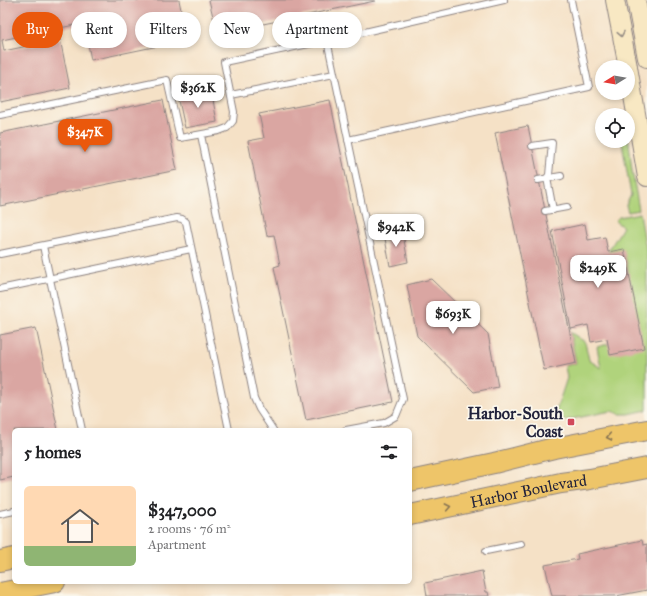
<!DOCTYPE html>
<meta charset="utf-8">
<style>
body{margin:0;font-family:"IM FELL Great Primer",serif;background:#f2f2f2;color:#202124;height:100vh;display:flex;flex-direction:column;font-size:15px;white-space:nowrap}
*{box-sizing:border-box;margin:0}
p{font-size:13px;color:#757577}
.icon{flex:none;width:22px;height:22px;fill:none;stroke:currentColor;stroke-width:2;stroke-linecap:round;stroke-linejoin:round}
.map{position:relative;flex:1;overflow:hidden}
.side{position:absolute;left:12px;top:428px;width:400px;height:156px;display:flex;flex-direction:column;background:#fff;border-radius:6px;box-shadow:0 2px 6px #0003}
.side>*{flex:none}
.hud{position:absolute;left:12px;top:12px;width:400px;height:36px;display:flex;gap:8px}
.needle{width:26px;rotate:259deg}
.controls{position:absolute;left:595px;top:60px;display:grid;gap:8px}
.controls a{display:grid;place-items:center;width:40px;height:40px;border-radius:50%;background:#fff;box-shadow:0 2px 6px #0003;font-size:20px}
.price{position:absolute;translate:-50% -34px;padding:0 9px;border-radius:8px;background:#fff;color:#222;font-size:13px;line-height:26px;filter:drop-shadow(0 1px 2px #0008)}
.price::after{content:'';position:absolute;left:50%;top:24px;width:12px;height:9px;margin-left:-6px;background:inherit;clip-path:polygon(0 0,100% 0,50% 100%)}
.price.on{background:#ea580c;color:#fff}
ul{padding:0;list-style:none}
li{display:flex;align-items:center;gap:12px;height:100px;padding:0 12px}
li span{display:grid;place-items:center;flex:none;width:112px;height:80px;border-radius:6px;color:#555}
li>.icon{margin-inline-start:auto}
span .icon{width:48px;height:48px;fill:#fffc;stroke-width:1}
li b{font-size:17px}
h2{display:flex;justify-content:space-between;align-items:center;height:48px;padding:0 12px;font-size:17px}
.tag{padding:0 14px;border-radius:18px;background:#fff;box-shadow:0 2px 6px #0003;font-size:14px;line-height:36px}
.tag.on{background:#ea580c;color:#fff}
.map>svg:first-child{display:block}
.garden{fill:#b0d37b;stroke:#697a5b}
.building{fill:#daa6a2}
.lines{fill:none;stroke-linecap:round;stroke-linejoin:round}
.service-casing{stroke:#8c8280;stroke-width:8}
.secondary-casing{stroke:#8c8280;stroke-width:20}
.primary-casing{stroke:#8c8280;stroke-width:22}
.service{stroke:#fff;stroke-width:6}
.secondary{stroke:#f8e8c3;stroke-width:18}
.primary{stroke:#eec569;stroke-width:20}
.oneway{stroke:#988f86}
.oneway2{stroke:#887452}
.poi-dot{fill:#d1495b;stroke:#fbf7ec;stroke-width:1.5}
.labels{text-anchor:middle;stroke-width:3.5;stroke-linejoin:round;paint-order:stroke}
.poi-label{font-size:16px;font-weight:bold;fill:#22223b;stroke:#fbf7ec;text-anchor:end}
.street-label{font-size:16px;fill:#22223b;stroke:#fbf7ec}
</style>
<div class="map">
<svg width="647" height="596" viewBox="0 0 647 596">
<rect width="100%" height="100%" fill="#fbf7ec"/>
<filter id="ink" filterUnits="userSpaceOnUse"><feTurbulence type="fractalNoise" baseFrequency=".025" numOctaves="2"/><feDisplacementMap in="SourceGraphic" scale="8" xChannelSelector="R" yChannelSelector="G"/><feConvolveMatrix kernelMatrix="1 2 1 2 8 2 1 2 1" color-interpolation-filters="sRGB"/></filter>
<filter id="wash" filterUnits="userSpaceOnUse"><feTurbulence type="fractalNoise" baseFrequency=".012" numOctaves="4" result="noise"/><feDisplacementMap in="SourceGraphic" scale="16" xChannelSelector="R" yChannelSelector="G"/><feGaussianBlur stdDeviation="0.9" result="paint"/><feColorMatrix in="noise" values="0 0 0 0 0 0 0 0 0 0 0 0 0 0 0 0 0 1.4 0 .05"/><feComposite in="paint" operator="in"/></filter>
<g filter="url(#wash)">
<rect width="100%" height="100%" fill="#f5e1c6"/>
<!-- garden -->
<g class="garden">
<path d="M628,133L632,170L639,210L628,212L626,205L631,195L622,143H620V141H628Z"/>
<path d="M640,213L647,255V410L629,414H620L611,411L557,422L556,411L567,378L565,366L576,363L570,332L585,342L589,360L601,368L597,347L608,344L609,250L623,227L615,221L619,217Z"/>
</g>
<g id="blocks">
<!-- building -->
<g class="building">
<path d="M0,0H179L187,40L91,60L84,23L2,40L4,51L60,39L70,88L0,102Z"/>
<path d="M209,0H375V1L229,31L226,19L214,21Z"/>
<path d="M211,89L217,122L185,128L178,96Z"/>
<path d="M163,100L177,170L0,206V133Z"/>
<path d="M330,100L393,402L306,420L274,267L280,265L274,235L267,236L248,141L264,138L259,114Z"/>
<path d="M528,126L576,363L544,370L495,133Z"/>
<path d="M585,224L588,240L605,237L608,252L624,249L644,348L610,355L607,339L591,342L588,325L571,329L552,231Z"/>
<path d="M402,229L408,262L390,266L384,233Z"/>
<path d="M431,279L488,334L498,387L474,392L417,336L407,285Z"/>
<path d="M36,328L58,430H14V477L0,480V335Z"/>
<path d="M642,540L643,545L647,544V590L616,596H552L545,565L578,559L577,554Z"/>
<path d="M482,571L486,592H488L489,596H427L425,583Z"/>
</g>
</g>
</g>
<g filter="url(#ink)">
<use href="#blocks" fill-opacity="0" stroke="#8c8280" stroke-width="1"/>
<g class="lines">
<defs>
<g id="service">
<path d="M327,40L403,399L396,416L384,423L346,430"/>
<path d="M231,95L334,74"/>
<path d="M0,115L167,80L180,138L219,131L227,128L233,121L234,112L224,62L356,34L504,0"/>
<path d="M201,135L254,398L259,409L273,430"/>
<path d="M348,140L589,87L571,0"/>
<path d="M532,146L552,143L549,175L547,178L553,210"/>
<path d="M538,180L561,176"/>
<path d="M545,211L567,207"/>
<path d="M43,246L82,430"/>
<path d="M0,254L177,218L182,219L186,222L229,430"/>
<path d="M0,289L191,249"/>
<path d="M0,514L14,511"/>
<path d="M486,551L521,544"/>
</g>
<g id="secondary">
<path d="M615,0L628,67"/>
<path d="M636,0L647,58"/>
<path d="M628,67L647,177"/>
</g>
<g id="primary">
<path d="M410,481L494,463L554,448L647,430"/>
<path id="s1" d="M410,515L561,483L590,479L647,468"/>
<path d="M0,561L14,558"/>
<path d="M0,593L55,582"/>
</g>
</defs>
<!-- service casing -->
<use href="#service" class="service-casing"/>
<!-- secondary casing -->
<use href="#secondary" class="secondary-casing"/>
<!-- primary casing -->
<use href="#primary" class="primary-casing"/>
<!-- service -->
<use href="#service" class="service"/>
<!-- secondary -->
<use href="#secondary" class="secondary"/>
<!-- primary -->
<use href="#primary" class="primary"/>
</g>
<!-- one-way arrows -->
<defs><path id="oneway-chevron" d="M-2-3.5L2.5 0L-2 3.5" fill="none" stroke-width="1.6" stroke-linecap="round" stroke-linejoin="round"/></defs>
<use class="oneway" href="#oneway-chevron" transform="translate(621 34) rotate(79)"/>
<g class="oneway2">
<use href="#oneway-chevron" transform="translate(609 437) rotate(169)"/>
<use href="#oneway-chevron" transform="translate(448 507) rotate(-11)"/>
</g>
</g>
<!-- markers -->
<rect class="poi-dot" x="567" y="418" width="8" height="8" rx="2"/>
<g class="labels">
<!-- poi labels -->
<g class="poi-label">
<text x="563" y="419">Harbor-South<tspan x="563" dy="18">Coast</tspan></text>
</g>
<!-- street labels -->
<g class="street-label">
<text dy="6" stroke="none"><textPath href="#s1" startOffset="121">Harbor Boulevard</textPath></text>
</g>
</g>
</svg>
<div class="controls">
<a><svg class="needle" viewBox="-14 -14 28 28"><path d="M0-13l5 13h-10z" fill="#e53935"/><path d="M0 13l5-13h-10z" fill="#757577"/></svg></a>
<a><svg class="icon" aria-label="locate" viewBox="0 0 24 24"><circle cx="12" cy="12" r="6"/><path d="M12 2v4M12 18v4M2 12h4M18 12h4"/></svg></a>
</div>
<b class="price" style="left:198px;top:109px">$362K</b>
<b class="price on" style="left:85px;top:153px">$347K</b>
<b class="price" style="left:396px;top:248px">$942K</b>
<b class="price" style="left:598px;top:289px">$249K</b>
<b class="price" style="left:453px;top:335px">$693K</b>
<div class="hud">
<a class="tag on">Buy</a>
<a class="tag">Rent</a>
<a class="tag">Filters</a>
<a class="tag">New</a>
<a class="tag">Apartment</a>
</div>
<section class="side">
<h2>5 homes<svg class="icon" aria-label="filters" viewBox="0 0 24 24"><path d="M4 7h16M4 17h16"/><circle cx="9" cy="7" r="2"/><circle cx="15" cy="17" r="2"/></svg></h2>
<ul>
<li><span style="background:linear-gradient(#ffd9b3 75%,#8fb573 0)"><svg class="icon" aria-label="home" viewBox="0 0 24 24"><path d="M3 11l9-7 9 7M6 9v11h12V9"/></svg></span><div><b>$347,000</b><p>2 rooms · 76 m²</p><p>Apartment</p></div></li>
</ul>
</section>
</div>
